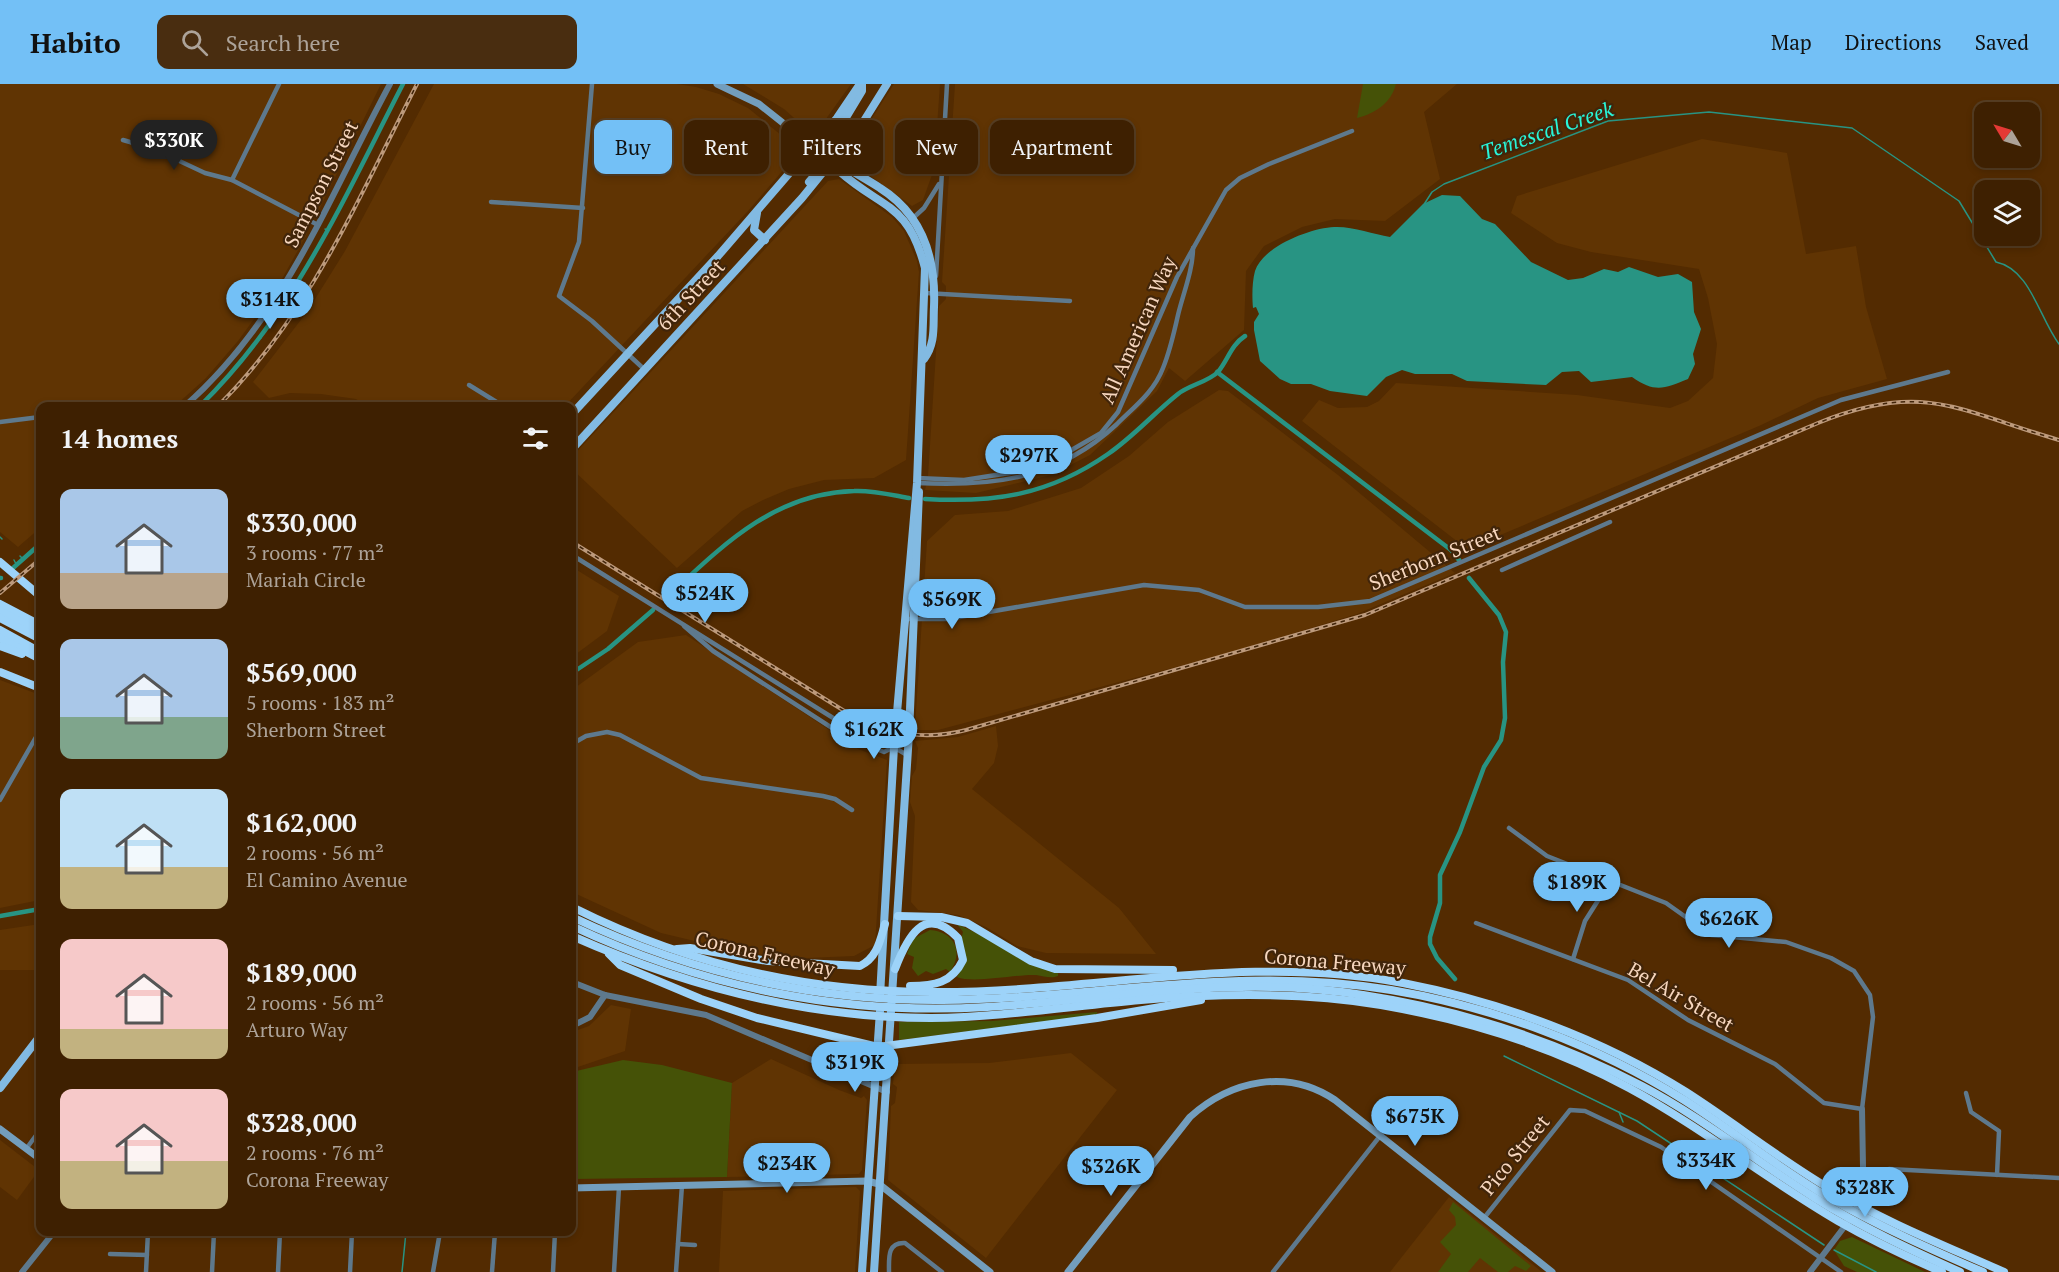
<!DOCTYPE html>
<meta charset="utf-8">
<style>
body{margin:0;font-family:"PT Serif",serif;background:#492d10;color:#f1f3f6;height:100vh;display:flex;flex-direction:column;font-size:22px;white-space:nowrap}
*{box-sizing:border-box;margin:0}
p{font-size:20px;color:#ada399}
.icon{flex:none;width:33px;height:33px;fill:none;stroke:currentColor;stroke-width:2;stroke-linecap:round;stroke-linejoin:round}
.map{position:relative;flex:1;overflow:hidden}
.details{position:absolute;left:36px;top:318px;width:540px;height:834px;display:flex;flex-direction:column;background:#3e2001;border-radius:12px;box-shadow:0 3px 9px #0003,0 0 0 2px #573e23}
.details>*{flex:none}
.hud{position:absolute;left:594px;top:36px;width:570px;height:54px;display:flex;gap:12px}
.needle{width:39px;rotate:308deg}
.controls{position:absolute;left:1974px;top:18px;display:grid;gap:12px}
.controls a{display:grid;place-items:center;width:66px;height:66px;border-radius:12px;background:#3e2001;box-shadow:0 3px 9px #0003,0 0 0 2px #573e23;font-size:30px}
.price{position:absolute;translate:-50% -51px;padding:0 14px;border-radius:21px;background:#73c0f6;color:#111;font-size:20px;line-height:39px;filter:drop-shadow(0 2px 3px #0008)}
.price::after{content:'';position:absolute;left:50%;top:36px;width:18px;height:14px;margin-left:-9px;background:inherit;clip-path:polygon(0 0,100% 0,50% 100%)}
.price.selected{background:#222;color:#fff}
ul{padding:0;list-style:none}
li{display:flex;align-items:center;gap:18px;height:150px;padding:0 24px}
li span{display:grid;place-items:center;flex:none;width:168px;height:120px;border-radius:12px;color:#555}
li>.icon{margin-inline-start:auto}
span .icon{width:72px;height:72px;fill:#fffc;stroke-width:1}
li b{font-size:26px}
h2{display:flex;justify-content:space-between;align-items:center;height:72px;padding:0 24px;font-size:26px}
.tag{padding:0 21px;border-radius:12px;background:#3e2001;box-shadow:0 3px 9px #0003,0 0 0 2px #573e23;font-size:21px;line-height:54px}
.tag.selected{background:#73c0f6;color:#111}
header{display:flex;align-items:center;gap:36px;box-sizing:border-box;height:84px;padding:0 30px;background:#73c0f6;color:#111}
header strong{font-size:28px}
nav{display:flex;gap:33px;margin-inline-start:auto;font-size:21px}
.search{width:420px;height:54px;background:#492d10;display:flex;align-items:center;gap:15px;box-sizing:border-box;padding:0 21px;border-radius:12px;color:#ada399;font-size:22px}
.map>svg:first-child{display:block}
.built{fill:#603403}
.green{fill:#455207}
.water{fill:#289483}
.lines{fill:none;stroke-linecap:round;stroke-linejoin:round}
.stream{stroke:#289483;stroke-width:1.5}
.canal{stroke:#289483;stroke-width:4.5}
.minor{stroke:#5e798d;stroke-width:4.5}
.tertiary{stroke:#5e798d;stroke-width:6}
.secondary{stroke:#739ebd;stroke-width:7}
.primary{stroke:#82bae2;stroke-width:8}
.motorway{stroke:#9dd3f9;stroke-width:8}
.rail-casing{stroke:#bd9a7c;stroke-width:4}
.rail{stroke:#41250a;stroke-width:1.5;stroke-dasharray:4.5;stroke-linecap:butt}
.labels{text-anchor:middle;stroke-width:4.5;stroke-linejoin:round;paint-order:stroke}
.street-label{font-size:20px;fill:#f6d6be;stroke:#41250a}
.water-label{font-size:21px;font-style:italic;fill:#28f5d9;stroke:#41250a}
</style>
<header>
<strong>Habito</strong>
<div class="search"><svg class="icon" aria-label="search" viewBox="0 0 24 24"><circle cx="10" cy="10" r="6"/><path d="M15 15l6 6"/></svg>Search here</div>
<nav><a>Map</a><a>Directions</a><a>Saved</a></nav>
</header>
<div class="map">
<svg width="2059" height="1188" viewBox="0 0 2059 1188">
<rect width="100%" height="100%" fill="#532b01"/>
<!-- built -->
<g class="built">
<path d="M0,0H381L318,128L312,130L305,142L307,150L278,202L238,257L206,294L175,322H40V444L18,463L0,448Z"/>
<path d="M434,0H677L696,3L719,10L748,24L798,65L797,70L748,127L565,322H367L356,315L321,310L290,309L269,314L253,298L307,228L345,167Z"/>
<path d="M743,0H851L818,46L811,49L784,25Z"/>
<path d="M894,0H940L934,85L923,116L912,122L850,77L849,70Z"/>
<path d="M955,0H1457L1424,28L1440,95L1385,137L1335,135L1302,143L1264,162L1246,187L1244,246L1185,297L1169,284L1157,307L1090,371L1051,391L976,409L925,406L928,392L939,222L946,215V202L942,198Z"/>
<path d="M1702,55L1787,69L1806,170L1856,162L1866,223L1887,295L1818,314L1759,342L1467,465L1302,337L1319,316L1338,324L1367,323L1379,317L1396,299L1577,311L1670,324L1688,317L1713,294L1717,260L1708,214L1699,185L1591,168L1557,159L1511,129L1517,112Z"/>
<path d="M839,95L892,133L904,147L917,177L919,188L906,376L874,394L824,396L789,405L763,416L742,427L677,484L572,385V373L828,97Z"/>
<path d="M1219,306L1228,307L1338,391L1455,489L1357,530L1221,571L938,646H918L915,643L927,457L955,431L1008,427L1081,404L1129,372L1168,338Z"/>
<path d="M572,483L619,512L607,547L572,573Z"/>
<path d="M686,551L858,665L887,676L875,861L854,872L807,874L745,869L661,849L572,808V606L638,558Z"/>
<path d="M0,596L40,611V816L0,824Z"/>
<path d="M996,642L998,662L994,679L972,705L1119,824L1156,870L1046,869L1017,862L986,843L958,831L918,826L911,818L915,732L910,718L912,692L916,685L918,664L915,657L958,653Z"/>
<path d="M40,840V886H0V846Z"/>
<path d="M611,921L631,925L625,967L572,985V948L589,942Z"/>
<path d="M1071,969L1117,1006L986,1174L888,1096L891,1022L895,1019L897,1003L893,1000L895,980L989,979Z"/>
<path d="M771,975L839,1006L861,1014L864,1012L867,1016L862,1086L859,1090L727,1093L732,999Z"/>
<path d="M0,1056L39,1086L17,1116L0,1103Z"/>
<path d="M856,1103L860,1107L855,1188H719L723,1107Z"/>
<path d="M1449,1113L1542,1188H1390Z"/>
</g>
<!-- green -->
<g class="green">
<path d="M1363,0H1396C1391,19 1376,29 1357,34Z"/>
<path d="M957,840L1058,887V892C1051,895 1044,892 1036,891C1017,890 973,900 957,893C971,869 958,863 963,848Z"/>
<path d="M930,846C955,848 964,868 950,888L946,885L933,890L926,887L918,892L912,884L914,873L907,870L913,855Z"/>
<path d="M1097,928V931L899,956V938L992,937Z"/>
<path d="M623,976L662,981L732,999L727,1093L572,1095V988Z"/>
<path d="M1453,1118L1531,1182L1526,1187L1515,1182L1508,1188H1498L1480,1174L1468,1188H1438L1451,1170L1440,1158L1456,1141L1455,1133L1449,1126Z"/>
<path d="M1852,1153L1925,1188H1857L1844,1182L1834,1166L1840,1157Z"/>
</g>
<!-- water -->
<path class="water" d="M1442,111L1460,112L1482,135L1495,140L1531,178L1568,196L1583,194L1604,185L1618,188L1629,183L1658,193L1678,190L1692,198L1694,228L1701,245L1693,270L1695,280L1688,295C1664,305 1655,309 1632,293L1591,298L1579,287L1562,288L1546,301L1467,297L1452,290H1415L1402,286L1386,293L1367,312L1330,307L1311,300H1291L1280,295L1260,277L1254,246V238L1259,230L1256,223L1253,224C1252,213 1252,198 1255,187C1263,162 1311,144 1334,143C1352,142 1373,150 1390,153L1423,120Z"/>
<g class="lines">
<!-- stream -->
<g class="stream">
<path d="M1423,122L1432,108L1444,100L1608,37L1709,28L1852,44L1959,117L1996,178C2030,185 2039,233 2059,260"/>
<path d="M325,145L327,146"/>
<path d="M260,253L261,254"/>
<path d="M0,453L2,455"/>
<path d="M20,472L23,475"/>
<path d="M14,476L16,480"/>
<path d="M1504,972L1637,1037L1824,1161"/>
<path d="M1619,1028L1623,1038"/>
<path d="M1834,1166L1876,1188"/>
<path d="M402,1188L406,1148"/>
</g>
<!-- canal -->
<g class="canal">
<path d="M1217,288L1451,466L1459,476"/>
<path d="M200,322C294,230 343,116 403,0"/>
<path d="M925,415C995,419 1049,411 1108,370C1133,353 1154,329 1178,310C1189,301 1208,298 1218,288C1228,276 1231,261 1245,252"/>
<path d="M13,484L40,460"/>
<path d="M0,494H1"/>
<path d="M667,513C722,462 774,409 854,407C872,406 892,411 909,414"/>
<path d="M572,589L608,565L653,526"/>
<path d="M0,832L40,825"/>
<path d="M1455,895L1437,874L1430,860V853L1440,819V791L1460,748L1484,683L1501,656L1505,634L1503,578L1506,548L1499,531L1469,494"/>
</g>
<!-- minor -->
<g class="minor">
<path d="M592,0L579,158L559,212L592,237L645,286"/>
<path d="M123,56L154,65L205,89L232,96L318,141"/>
<path d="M232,96L279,0"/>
<path d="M491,118L583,124"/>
<path d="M912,135L924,124L939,100"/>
<path d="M936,192L947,0"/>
<path d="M925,209L1070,217"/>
<path d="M469,301L503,322"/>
<path d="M0,338L40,333"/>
<path d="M917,394L964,396L1022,387L1068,368L1101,349L1118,328L1177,193L1226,106L1240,94L1269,80L1352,47"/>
<path d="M917,399C994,403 1058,395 1117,340C1134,323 1154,308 1163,284C1170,267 1174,249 1178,231C1183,210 1193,186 1193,164"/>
<path d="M572,471L846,642L885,658L907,671"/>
<path d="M1502,486L1610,438"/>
<path d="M907,535H948L1144,501L1199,506L1245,523H1318L1370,517L1841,316L1948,288"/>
<path d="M684,542L713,567L846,653L884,668L894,663"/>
<path d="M572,660L586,652L607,648L620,651L701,694L823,712L835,715L852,726"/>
<path d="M0,716L40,646"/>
<path d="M1476,839L1628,896L1688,936L1775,980L1824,1019L1862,1025L1873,933L1870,911L1854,887L1831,874L1786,858L1711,851L1666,819L1547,772L1509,744"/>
<path d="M1573,875L1585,837L1611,796"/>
<path d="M1966,1009L1971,1028L1999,1047L1997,1091"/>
<path d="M26,1065L40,1046"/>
<path d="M1889,1085L2059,1094"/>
<path d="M1484,1134L1570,1026L1585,1027L1661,1063L1841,1188"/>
<path d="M678,1160L695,1161"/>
<path d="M110,1170L147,1171"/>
<path d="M146,1188L148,1148"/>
<path d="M212,1188L214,1148"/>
<path d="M278,1188L280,1148"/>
<path d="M350,1188L352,1148"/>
<path d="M433,1188L440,1148"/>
<path d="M492,1188L495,1148"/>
<path d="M553,1188L555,1148"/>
<path d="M614,1188L619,1103"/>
<path d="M676,1188L682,1101"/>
<path d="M889,1188C889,1174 887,1158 905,1159L942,1188"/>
<path d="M1273,1188L1380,1052"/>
</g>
<!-- tertiary -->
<g class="tertiary">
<path d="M185,322C284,235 329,113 390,0"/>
<path d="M572,898L605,911L706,931L887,1008"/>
<path d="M572,942L590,933L605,911"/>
<path d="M1857,1122L1863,1083L1862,1025"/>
<path d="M22,1188L54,1148"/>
<path d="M1810,1188L1848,1138"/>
</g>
<!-- secondary -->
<g class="secondary">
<path d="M717,0L759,20L812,62"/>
<path d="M0,1045L40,1075"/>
<path d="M572,1104L867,1097L879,1100L990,1188"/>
<path d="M1068,1188L1190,1033C1231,996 1288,984 1335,1016L1552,1188"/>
</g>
<!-- primary -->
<g class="primary">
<path d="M812,62C822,70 830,79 839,87C883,126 908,118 925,184L917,399L894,663L880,912"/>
<path d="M832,78L842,80C854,89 868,96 880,104C923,131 936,174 934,223C933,242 936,259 924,275"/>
<path d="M832,78L830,60L862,7V0"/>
<path d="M809,98C818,88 823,78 815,66"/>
<path d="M757,129L754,146L765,156"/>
<path d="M572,330L718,172L837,34L860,0"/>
<path d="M572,365L802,114L862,40L887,0"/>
<path d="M0,1004L40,952"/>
<path d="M862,1188L880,927"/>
<path d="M874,1188L909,650L919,408"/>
</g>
<!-- motorway -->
<g class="motorway">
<path d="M0,478L40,512"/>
<path d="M0,520L40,541"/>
<path d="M0,527L40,548"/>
<path d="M0,534L40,555"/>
<path d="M0,546L40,568"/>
<path d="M0,554L40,575"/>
<path d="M0,562L22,570"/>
<path d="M0,588L40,604"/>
<path d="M572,823C688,881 810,909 939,908C1095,908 1248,869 1403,899C1501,918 1602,955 1686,1008C1736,1040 1782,1077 1832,1106C1887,1139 1946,1162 2004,1188"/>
<path d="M898,832L941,833L967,839L1031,877L1055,885L1173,886"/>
<path d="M572,833C688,888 813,917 942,916C1095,915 1236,880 1391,906C1494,923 1596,961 1684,1016C1733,1047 1778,1084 1828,1113C1878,1142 1930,1165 1983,1188"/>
<path d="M572,842C702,903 844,932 987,923C1113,915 1237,890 1363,911C1461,926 1554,956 1642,1002C1703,1034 1757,1078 1815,1114C1861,1143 1911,1166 1960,1188"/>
<path d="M572,852C685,902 806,934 931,934C1001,933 1072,922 1141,916C1221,909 1303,908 1381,921C1467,936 1552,962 1629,1004C1701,1043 1766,1095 1838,1137C1871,1156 1907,1173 1942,1188"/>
<path d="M677,865L690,864L768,877L860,882C877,874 880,857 885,840"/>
<path d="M609,870L620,881L701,915L757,934L878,963L1097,934L1201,916"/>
<path d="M895,885C907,854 924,819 958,854L963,876C952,899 934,902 910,902"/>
</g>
<defs>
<g id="rail">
<path d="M218,322C309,232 359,113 417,0"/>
<path d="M277,322H318"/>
<path d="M572,458L854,633C890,651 928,656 966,646L1365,531L1818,339C1924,296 1959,327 2059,356"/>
<path d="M0,509L40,475"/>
</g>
</defs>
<!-- rail casing -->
<use href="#rail" class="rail-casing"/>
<!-- rail -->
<use href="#rail" class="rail"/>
</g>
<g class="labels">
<!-- street labels -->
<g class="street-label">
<text transform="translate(321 100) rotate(-63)" y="7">Sampson Street</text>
<text transform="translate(691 211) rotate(-47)" y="7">6th Street</text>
<text transform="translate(1138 246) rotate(-66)" y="7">All American Way</text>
<text transform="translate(1435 474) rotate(-22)" y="7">Sherborn Street</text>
<text transform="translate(765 870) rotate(13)" y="7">Corona Freeway</text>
<text transform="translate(1335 878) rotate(5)" y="7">Corona Freeway</text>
<text transform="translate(1681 913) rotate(30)" y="7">Bel Air Street</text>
<text transform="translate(1515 1071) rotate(-51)" y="7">Pico Street</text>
</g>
<!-- water labels -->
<g class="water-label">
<text transform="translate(1547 47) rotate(-19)" y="7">Temescal Creek</text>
</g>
</g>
</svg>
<div class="controls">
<a><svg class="needle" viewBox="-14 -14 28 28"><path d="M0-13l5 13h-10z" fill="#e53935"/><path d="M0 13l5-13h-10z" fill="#ada399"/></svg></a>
<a><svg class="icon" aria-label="layers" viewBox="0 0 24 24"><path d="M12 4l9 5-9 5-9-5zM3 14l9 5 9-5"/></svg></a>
</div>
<b class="price selected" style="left:174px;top:87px">$330K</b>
<b class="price" style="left:270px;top:246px">$314K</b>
<b class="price" style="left:1029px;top:402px">$297K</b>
<b class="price" style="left:705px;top:540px">$524K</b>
<b class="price" style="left:952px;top:546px">$569K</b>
<b class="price" style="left:874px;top:676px">$162K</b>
<b class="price" style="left:1577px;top:829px">$189K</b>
<b class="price" style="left:1729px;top:865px">$626K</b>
<b class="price" style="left:855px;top:1009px">$319K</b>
<b class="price" style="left:1415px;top:1063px">$675K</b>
<b class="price" style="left:1706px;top:1107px">$334K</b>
<b class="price" style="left:787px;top:1110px">$234K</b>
<b class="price" style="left:1111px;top:1113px">$326K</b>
<b class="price" style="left:1865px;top:1134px">$328K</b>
<div class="hud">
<a class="tag selected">Buy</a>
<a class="tag">Rent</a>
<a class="tag">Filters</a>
<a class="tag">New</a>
<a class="tag">Apartment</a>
</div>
<section class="details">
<h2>14 homes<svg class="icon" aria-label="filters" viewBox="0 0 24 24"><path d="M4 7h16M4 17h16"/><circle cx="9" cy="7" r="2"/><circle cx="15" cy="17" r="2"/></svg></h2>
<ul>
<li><span style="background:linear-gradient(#a9c7e8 70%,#b9a48a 0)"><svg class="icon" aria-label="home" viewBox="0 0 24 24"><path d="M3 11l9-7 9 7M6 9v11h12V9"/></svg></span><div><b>$330,000</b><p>3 rooms · 77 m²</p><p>Mariah Circle</p></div></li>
<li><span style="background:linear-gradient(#a9c7e8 65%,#7fa58c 0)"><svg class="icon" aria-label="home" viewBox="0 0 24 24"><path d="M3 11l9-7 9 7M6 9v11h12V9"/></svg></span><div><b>$569,000</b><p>5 rooms · 183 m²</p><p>Sherborn Street</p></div></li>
<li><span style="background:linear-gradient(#bfe0f5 65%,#c2b280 0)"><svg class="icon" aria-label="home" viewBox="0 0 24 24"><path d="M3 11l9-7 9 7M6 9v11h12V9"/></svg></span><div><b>$162,000</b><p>2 rooms · 56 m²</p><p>El Camino Avenue</p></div></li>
<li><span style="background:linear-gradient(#f6c9c9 75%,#c2b280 0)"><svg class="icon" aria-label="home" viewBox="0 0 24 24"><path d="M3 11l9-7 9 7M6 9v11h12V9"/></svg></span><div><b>$189,000</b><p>2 rooms · 56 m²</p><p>Arturo Way</p></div></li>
<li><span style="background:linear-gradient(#f6c9c9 60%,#c2b280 0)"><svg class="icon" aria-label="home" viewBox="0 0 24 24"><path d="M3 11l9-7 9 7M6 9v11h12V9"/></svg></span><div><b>$328,000</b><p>2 rooms · 76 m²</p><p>Corona Freeway</p></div></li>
</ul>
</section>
</div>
